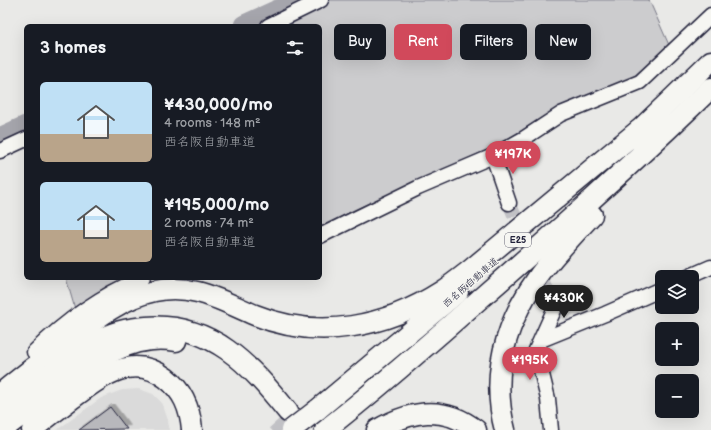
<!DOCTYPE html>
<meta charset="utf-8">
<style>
body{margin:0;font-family:"Balsamiq Sans","Klee One",sans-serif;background:#242831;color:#f1f3f6;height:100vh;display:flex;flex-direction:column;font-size:15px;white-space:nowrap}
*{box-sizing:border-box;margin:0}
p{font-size:13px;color:#9ea1a6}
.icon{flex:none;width:22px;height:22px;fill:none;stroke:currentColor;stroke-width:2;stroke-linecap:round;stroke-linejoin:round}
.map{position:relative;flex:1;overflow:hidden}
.details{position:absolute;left:24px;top:24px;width:298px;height:256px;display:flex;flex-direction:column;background:#171b24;border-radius:6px;box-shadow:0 4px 16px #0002}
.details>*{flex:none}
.guide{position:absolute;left:334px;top:24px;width:317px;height:36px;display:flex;gap:8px}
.controls{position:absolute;left:655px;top:270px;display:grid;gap:8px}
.controls a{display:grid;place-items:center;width:44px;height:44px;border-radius:6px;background:#171b24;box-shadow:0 4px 16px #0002;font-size:20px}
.price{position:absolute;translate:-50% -34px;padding:0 9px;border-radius:14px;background:#d1495b;color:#fff;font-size:13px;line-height:26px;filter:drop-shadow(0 1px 2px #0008)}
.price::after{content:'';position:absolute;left:50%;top:24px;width:12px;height:9px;margin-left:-6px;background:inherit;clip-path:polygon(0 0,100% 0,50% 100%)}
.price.on{background:#222;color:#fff}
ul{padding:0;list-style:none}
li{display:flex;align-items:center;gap:12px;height:100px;padding:0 16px}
li span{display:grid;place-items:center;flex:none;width:112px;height:80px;border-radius:6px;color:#555}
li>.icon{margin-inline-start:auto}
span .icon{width:48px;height:48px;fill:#fffc;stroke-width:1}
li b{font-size:17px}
h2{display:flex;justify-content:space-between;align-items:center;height:48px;padding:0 16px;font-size:17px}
.chip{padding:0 14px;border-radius:6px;background:#171b24;box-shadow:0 4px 16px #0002;font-size:14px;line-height:36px}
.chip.on{background:#d1495b;color:#fff}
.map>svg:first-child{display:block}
.built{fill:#dadada}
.green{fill:#ccccce;stroke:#777784}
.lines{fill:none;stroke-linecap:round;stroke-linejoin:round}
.river{stroke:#a5a5ac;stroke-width:23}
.building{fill:#b8b8bc;stroke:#22223b;filter:url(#shadow)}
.minor-tunnel{stroke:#c1c1c5;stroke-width:14;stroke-dasharray:14 7;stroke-linecap:butt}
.highway-tunnel{stroke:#c1c1c5;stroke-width:20;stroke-dasharray:20 10;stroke-linecap:butt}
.minor-casing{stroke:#22223b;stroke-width:17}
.highway-casing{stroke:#22223b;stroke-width:23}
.minor{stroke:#f6f6f2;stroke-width:14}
.highway{stroke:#f6f6f2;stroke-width:20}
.highway-bridge-casing{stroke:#22223b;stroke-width:23;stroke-linecap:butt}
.highway-bridge{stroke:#f6f6f2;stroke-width:20}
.labels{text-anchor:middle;stroke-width:3;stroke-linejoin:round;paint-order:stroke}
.shield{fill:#f6f6f2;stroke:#626272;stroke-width:1}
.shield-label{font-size:9px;font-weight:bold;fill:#22223b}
.street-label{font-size:10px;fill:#22223b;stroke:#f6f6f2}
</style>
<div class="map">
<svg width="711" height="430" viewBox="0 0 711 430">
<defs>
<filter id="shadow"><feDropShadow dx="3.5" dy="-3.5" stdDeviation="0" flood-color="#0004"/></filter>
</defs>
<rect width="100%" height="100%" fill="#e9e9e7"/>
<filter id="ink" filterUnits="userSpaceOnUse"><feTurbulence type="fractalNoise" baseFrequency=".025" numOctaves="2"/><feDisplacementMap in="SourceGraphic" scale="8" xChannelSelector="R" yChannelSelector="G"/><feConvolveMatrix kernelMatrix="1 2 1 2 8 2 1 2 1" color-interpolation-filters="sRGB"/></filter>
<g filter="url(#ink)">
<!-- built -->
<path class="built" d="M139,389L153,394L162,403L168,420L169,430H57L101,398L122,390Z"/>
<!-- green -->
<g class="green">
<path d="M324,0H649L669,45L633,77L571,102L544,116L513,136L491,148L356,209L320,227V26H272Z"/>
<path d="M66,278H124L105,287L75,309Z"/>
</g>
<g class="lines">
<!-- river -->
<g class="river">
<path d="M245,26L302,0"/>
<path d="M0,139L26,127"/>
</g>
</g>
<!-- building -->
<path class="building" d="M110,407L127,429L79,430Z"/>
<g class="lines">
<!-- minor-tunnel -->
<path class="minor-tunnel" d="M509,203L551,299"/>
<!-- highway-tunnel -->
<path class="highway-tunnel" d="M277,421L285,430"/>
<defs>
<g id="minor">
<path d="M268,26L321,0"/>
<path d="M0,151L26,139"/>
<path d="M493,156L509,203"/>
<path d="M320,236L418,188L493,156L523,139L561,114L640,82L711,15"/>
<path d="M688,277L711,267"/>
<path d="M541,340L605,314L662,289"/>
<path d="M34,352C66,320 100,296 142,278"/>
<path d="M551,430L548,399L536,350L555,308L551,299"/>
</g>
<g id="highway">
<path d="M630,139L711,61"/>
<path d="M0,394C21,377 43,360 64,344C92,322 120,298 155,291C194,283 221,301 255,315C319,341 386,327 442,291C451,285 460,278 469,271L639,130"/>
<path d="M317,410L458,292"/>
<path d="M0,415C31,390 62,360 97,341C112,332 129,328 146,327C212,322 250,365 288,412"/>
<path d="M2,430C19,417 36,405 53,392C89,365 128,332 176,341"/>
<path d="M32,430C45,419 59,409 73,398C100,378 132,352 166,378C183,391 190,408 192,430"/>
<path d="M325,430C379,388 431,342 482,297C560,229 637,160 711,88"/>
<path d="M377,430C411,410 444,405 476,430"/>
<path d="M505,430C488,366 511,307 553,258C566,243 579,229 592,215"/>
</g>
</defs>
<!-- minor casing -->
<use href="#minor" class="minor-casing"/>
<!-- highway casing -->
<use href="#highway" class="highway-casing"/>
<!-- minor -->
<use href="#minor" class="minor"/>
<!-- highway -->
<use href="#highway" class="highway"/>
<defs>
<path id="highway-bridge" d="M291,430L317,410"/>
</defs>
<!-- highway-bridge casing -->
<use href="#highway-bridge" class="highway-bridge-casing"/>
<!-- highway-bridge -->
<use href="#highway-bridge" class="highway-bridge"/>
</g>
</g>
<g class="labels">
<!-- shield labels -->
<rect class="shield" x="505" y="233" width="26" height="14" rx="3"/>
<g class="shield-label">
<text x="518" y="243">E25</text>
</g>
<!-- street labels -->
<g class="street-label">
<text transform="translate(470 282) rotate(-41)" y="4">西名阪自動車道</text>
</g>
</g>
</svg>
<div class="controls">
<a><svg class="icon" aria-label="layers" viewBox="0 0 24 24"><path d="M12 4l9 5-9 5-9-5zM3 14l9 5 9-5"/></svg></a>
<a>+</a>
<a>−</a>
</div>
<b class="price" style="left:513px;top:175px">¥197K</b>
<b class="price on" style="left:564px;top:319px">¥430K</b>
<b class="price" style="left:530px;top:381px">¥195K</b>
<div class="guide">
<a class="chip">Buy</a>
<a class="chip on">Rent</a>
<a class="chip">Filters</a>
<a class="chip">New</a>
</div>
<section class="details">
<h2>3 homes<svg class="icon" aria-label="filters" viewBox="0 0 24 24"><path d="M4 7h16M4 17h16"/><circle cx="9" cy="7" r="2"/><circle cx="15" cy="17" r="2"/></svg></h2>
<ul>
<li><span style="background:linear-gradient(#bfe0f5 65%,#b9a48a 0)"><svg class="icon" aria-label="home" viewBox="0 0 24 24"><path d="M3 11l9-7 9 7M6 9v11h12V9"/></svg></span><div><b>¥430,000/mo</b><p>4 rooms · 148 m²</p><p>西名阪自動車道</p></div></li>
<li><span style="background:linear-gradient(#bfe0f5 60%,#b9a48a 0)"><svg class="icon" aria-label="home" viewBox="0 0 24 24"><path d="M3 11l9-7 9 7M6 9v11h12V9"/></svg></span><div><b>¥195,000/mo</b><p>2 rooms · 74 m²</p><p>西名阪自動車道</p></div></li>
</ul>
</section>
</div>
